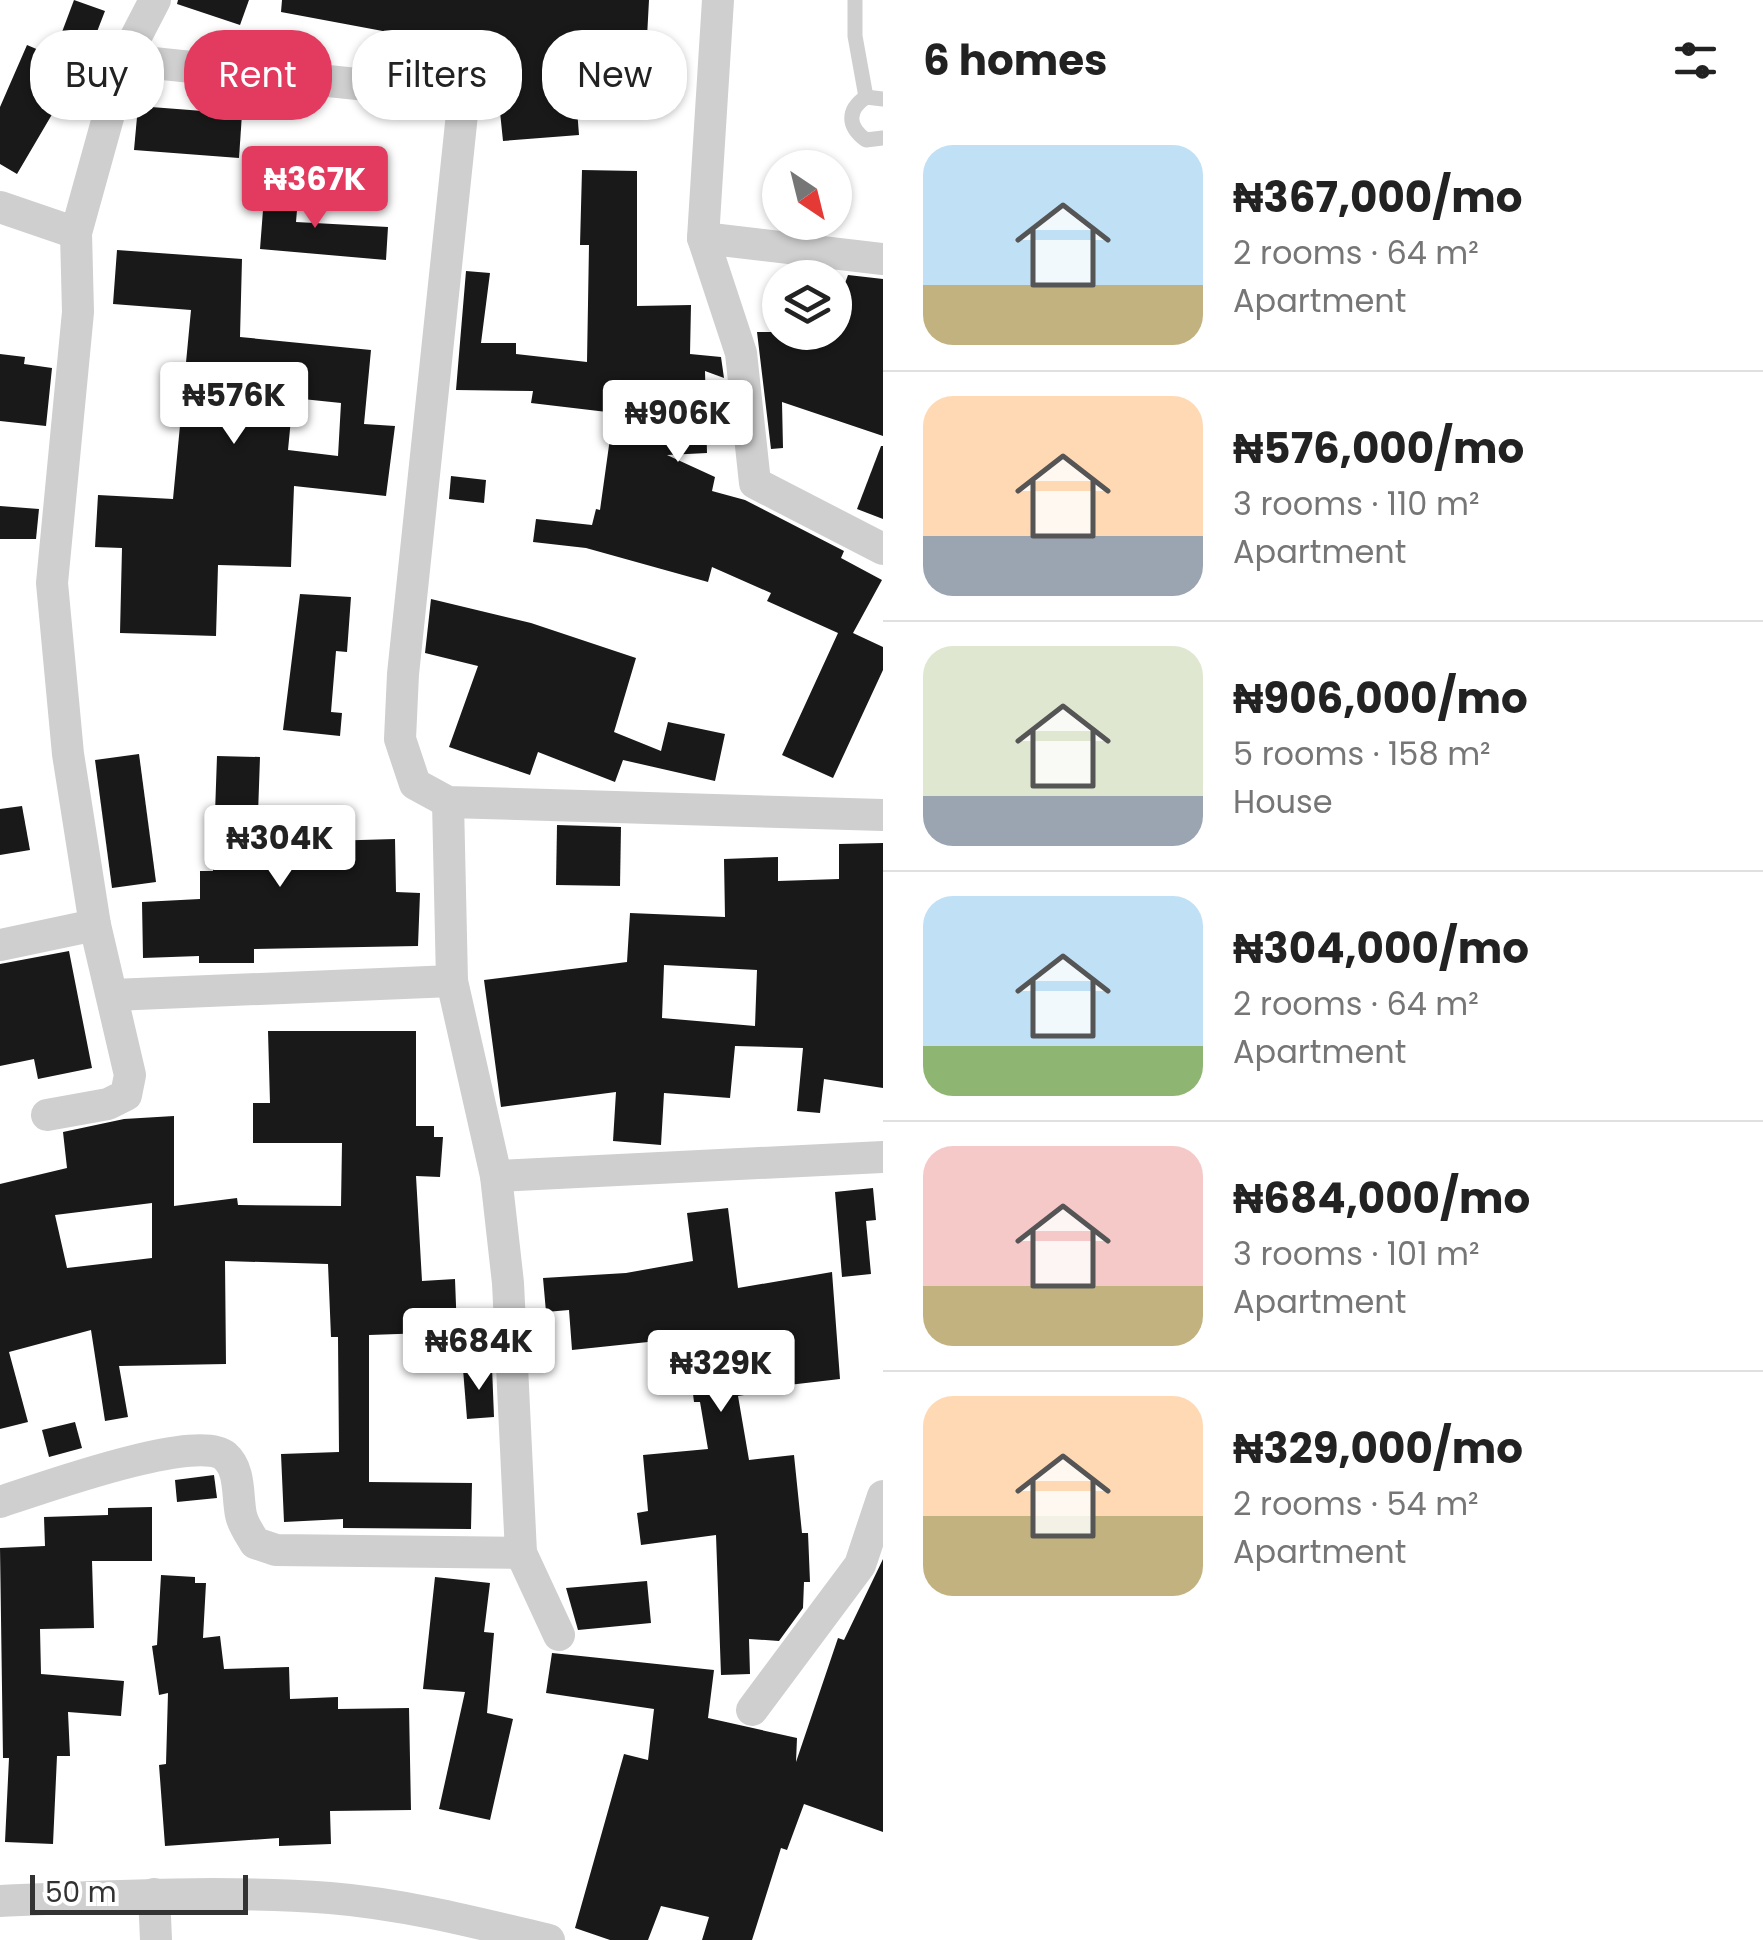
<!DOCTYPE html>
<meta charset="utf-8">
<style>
body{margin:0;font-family:Poppins,sans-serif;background:#f6f6f6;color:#222;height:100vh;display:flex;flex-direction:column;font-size:38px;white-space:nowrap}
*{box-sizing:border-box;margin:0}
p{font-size:32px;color:#767676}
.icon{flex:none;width:55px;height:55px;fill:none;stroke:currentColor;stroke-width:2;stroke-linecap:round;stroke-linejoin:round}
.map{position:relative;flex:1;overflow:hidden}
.panel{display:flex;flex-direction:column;background:#fff;width:880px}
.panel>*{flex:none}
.guide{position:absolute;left:30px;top:30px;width:702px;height:90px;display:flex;gap:20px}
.needle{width:65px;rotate:145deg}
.buttons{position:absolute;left:762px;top:150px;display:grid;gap:20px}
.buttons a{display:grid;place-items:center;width:90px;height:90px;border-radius:50%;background:#fff;box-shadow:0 2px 8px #0004;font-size:50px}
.scale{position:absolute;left:30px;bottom:25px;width:218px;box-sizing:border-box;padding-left:10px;border:5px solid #323232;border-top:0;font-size:28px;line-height:35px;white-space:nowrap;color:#323232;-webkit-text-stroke:8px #fff;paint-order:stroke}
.price{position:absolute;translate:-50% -85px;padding:0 22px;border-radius:10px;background:#fff;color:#222;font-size:32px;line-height:65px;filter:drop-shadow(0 2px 5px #0008)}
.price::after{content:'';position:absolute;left:50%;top:60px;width:30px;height:22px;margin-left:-15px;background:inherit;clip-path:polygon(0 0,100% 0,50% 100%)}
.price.current{background:#e33a5f;color:#fff}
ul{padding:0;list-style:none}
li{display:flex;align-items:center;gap:30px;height:250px;padding:0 40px}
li+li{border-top:2px solid #e0e0e0}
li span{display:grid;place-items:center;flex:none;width:280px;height:200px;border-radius:30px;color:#555}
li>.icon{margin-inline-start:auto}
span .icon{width:120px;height:120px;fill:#fffc;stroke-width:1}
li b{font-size:42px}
h2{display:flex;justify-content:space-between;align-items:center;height:120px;padding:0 40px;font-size:42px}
.tag{padding:0 35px;border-radius:40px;background:#fff;box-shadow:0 2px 8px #0004;font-size:35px;line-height:90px}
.tag.current{background:#e33a5f;color:#fff}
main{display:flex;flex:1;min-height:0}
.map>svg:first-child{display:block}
.building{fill:#191919;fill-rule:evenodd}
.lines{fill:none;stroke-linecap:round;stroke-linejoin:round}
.service{stroke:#cfcfcf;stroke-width:15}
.minor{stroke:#cfcfcf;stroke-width:32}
</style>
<main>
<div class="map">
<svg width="883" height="1940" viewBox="0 0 883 1940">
<rect width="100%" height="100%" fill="#fff"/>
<!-- building -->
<g class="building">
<path d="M74,0L105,11L83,68L87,69L67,116L54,111L17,174L0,164V107L27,45L53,56Z"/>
<path d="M178,0H249L240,25L177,4Z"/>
<path d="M282,0H649L646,56L665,55L666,77L575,83L579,135L503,141L499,102L514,101L516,56L465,57L386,42L388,32L281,12Z"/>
<path d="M138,106L242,114L239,158L134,150Z"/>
<path d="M582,170L637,171V306L691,305L690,354L721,357L724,378L705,371L707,453L667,455L715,477L712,491L745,500L844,551L841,558L882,580L853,633L883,647V670L833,778L782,755L838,633L767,601L771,593L712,567L708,582L586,548L533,542L536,519L592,525L596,509L600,510L611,431L605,430L607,412L531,403L533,391L456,390L466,271L490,273L481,343H516V354L587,362L589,245H580Z"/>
<path d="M265,184L299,186L296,222L388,227L386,260L260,249Z"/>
<path d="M117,250L242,259L240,337L371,350L364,424L395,426L386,496L294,486L291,567L218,565L216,636L120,633L122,548L95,547L98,495L173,499L191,310L113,304ZM293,398L341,403L338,456L288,450Z"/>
<path d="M848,275L883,279V436L782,402L783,448L771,449L757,332H835V310Z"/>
<path d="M0,354L25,357L24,364L52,368L46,426L0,421Z"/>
<path d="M881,446H883V519L857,509Z"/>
<path d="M451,476L486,480L484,503L449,499Z"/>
<path d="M0,506L39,509L36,539H0Z"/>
<path d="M300,594L351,597L347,652L336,651L331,712L342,713L340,736L283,730Z"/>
<path d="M431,599L531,623L636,658L614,732L661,751L668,722L725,734L715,781L623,760L615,782L538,752L530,775L449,747L478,666L425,653Z"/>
<path d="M139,754L156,882L112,888L95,760Z"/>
<path d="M217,756L260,757L257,843L395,839L396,892L420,893L418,946L254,949V963H199V956L143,958L142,902L200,899V871H213Z"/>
<path d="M22,806L30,850L0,855V809Z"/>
<path d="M557,825L621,827L620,886L556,885Z"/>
<path d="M883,843V1088L824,1079L820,1113L797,1111L803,1048L735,1046L730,1098L664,1093L661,1145L613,1141L616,1092L501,1107L484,980L627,962L630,913L725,917L724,859L778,857V881L839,879V844ZM664,965L757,970L755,1026L662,1018Z"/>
<path d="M69,951L92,1068L38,1079L34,1059L0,1066V964Z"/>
<path d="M268,1031H416V1126H434V1137H443L440,1177L416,1176L422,1281L455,1279L457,1332L369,1335V1482L472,1483L471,1529L343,1528V1519L284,1522L281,1454L339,1452L338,1337H331L328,1264L225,1261L226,1364L119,1366L128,1417L105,1421L91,1330L9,1352L28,1422L0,1429V1184L67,1168L63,1132L124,1119L174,1116V1206L237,1198L238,1205L341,1206L342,1143H253V1103H270ZM152,1203V1258L67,1268L55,1215Z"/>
<path d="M873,1188L876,1220L866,1221L871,1274L842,1277L835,1192Z"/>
<path d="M728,1208L738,1288L832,1272L840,1379L763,1388V1392L738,1396L749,1460L794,1455L802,1533H808L810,1582H804L803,1608L779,1641L749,1639L750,1674L721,1675L716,1535L641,1545L637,1513L648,1511L643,1455L708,1449L700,1402H694L686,1338L572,1350L569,1310L546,1312L543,1278L626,1273L693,1261L687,1213Z"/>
<path d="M492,1367L494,1417L467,1419L463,1369Z"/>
<path d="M75,1422L82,1448L49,1457L42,1430Z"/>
<path d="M214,1475L217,1498L177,1502L175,1480Z"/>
<path d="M152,1507V1561H92L94,1628L40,1629L41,1674L124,1681L121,1716L68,1712L70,1756H57L53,1844L5,1842L9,1758H3L0,1548L45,1546L44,1517L108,1515V1508Z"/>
<path d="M883,1559V1832L804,1804L787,1850L781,1848L752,1940H702L709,1917L661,1906L648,1940H610L575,1928L624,1754L648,1760L654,1709L546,1693L552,1653L714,1670L708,1718L797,1738L796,1762L838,1638L844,1640Z"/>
<path d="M161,1575L195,1577V1583H206L203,1638L220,1636L224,1669L289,1667L290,1699L338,1697V1709L409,1708L411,1810L330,1811L331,1844L279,1846V1838L165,1846L159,1765L166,1764L168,1693L159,1695L152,1646L157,1645Z"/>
<path d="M435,1577L490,1583L484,1632L494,1633L487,1713L513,1719L490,1820L439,1809L465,1692L423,1689Z"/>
<path d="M647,1581L651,1623L578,1630L566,1588Z"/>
</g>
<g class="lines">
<!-- service -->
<g class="service">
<path d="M855,0V36L866,97"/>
<path d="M883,99L866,97C847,110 847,126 866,140L883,138"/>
</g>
<!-- minor -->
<g class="minor">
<path d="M718,0L703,238L741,353L755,483L883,549"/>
<path d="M124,60L464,95L403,674L400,739L415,784L448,802L883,815"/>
<path d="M0,207L76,233"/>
<path d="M703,238L883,259"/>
<path d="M448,802L452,981L496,1176L508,1283L521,1553L559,1635"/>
<path d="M0,945L95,925"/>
<path d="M113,995L452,981"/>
<path d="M47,1115L108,1104L126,1095L130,1075L95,925L68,754L52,583L78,312L76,233L124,60L155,0"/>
<path d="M496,1176L883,1157"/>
<path d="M0,1502C37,1490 197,1432 225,1456C241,1470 237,1496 241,1515C243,1525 250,1534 255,1543L276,1550L521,1553"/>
<path d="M752,1710L860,1565L883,1496"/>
<path d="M154,1894L156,1940"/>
<path d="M0,1901C110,1896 221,1890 330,1898C404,1904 478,1923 549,1940"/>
</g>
</g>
</svg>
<div class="buttons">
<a><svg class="needle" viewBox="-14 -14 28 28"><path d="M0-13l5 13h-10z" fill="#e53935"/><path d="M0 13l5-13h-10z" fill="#767676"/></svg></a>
<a><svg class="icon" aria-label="layers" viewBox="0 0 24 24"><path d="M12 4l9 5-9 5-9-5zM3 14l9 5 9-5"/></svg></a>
</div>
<div class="scale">50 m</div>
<b class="price current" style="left:315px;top:231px">₦367K</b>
<b class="price" style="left:234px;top:447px">₦576K</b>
<b class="price" style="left:678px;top:465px">₦906K</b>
<b class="price" style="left:280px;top:890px">₦304K</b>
<b class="price" style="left:479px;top:1393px">₦684K</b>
<b class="price" style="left:721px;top:1415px">₦329K</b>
<div class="guide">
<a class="tag">Buy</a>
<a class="tag current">Rent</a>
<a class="tag">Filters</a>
<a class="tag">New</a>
</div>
</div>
<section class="panel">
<h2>6 homes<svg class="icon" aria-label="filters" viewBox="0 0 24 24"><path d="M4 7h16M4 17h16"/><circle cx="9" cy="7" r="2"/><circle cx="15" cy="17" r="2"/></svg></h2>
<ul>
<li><span style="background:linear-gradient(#bfe0f5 70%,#c2b280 0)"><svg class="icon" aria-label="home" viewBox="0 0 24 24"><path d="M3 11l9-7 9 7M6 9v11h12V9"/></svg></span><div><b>₦367,000/mo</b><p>2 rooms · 64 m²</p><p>Apartment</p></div></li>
<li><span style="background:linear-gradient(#ffd9b3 70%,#9aa5b1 0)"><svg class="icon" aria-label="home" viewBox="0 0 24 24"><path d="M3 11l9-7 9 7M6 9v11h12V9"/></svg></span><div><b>₦576,000/mo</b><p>3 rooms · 110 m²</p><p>Apartment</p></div></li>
<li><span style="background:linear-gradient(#dfe7d0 75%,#9aa5b1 0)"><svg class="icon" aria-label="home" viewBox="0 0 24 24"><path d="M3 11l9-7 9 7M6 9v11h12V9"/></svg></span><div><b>₦906,000/mo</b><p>5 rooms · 158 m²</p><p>House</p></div></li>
<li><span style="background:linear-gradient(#bfe0f5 75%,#8fb573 0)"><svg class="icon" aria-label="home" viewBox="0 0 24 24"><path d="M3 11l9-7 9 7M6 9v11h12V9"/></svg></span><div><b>₦304,000/mo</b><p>2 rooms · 64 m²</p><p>Apartment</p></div></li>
<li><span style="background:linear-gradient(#f6c9c9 70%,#c2b280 0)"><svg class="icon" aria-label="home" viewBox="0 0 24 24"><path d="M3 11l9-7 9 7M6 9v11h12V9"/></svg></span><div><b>₦684,000/mo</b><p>3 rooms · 101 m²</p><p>Apartment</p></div></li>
<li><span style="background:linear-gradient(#ffd9b3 60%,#c2b280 0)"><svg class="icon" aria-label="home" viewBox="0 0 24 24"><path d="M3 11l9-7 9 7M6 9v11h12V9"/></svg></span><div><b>₦329,000/mo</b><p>2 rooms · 54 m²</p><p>Apartment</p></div></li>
</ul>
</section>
</main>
